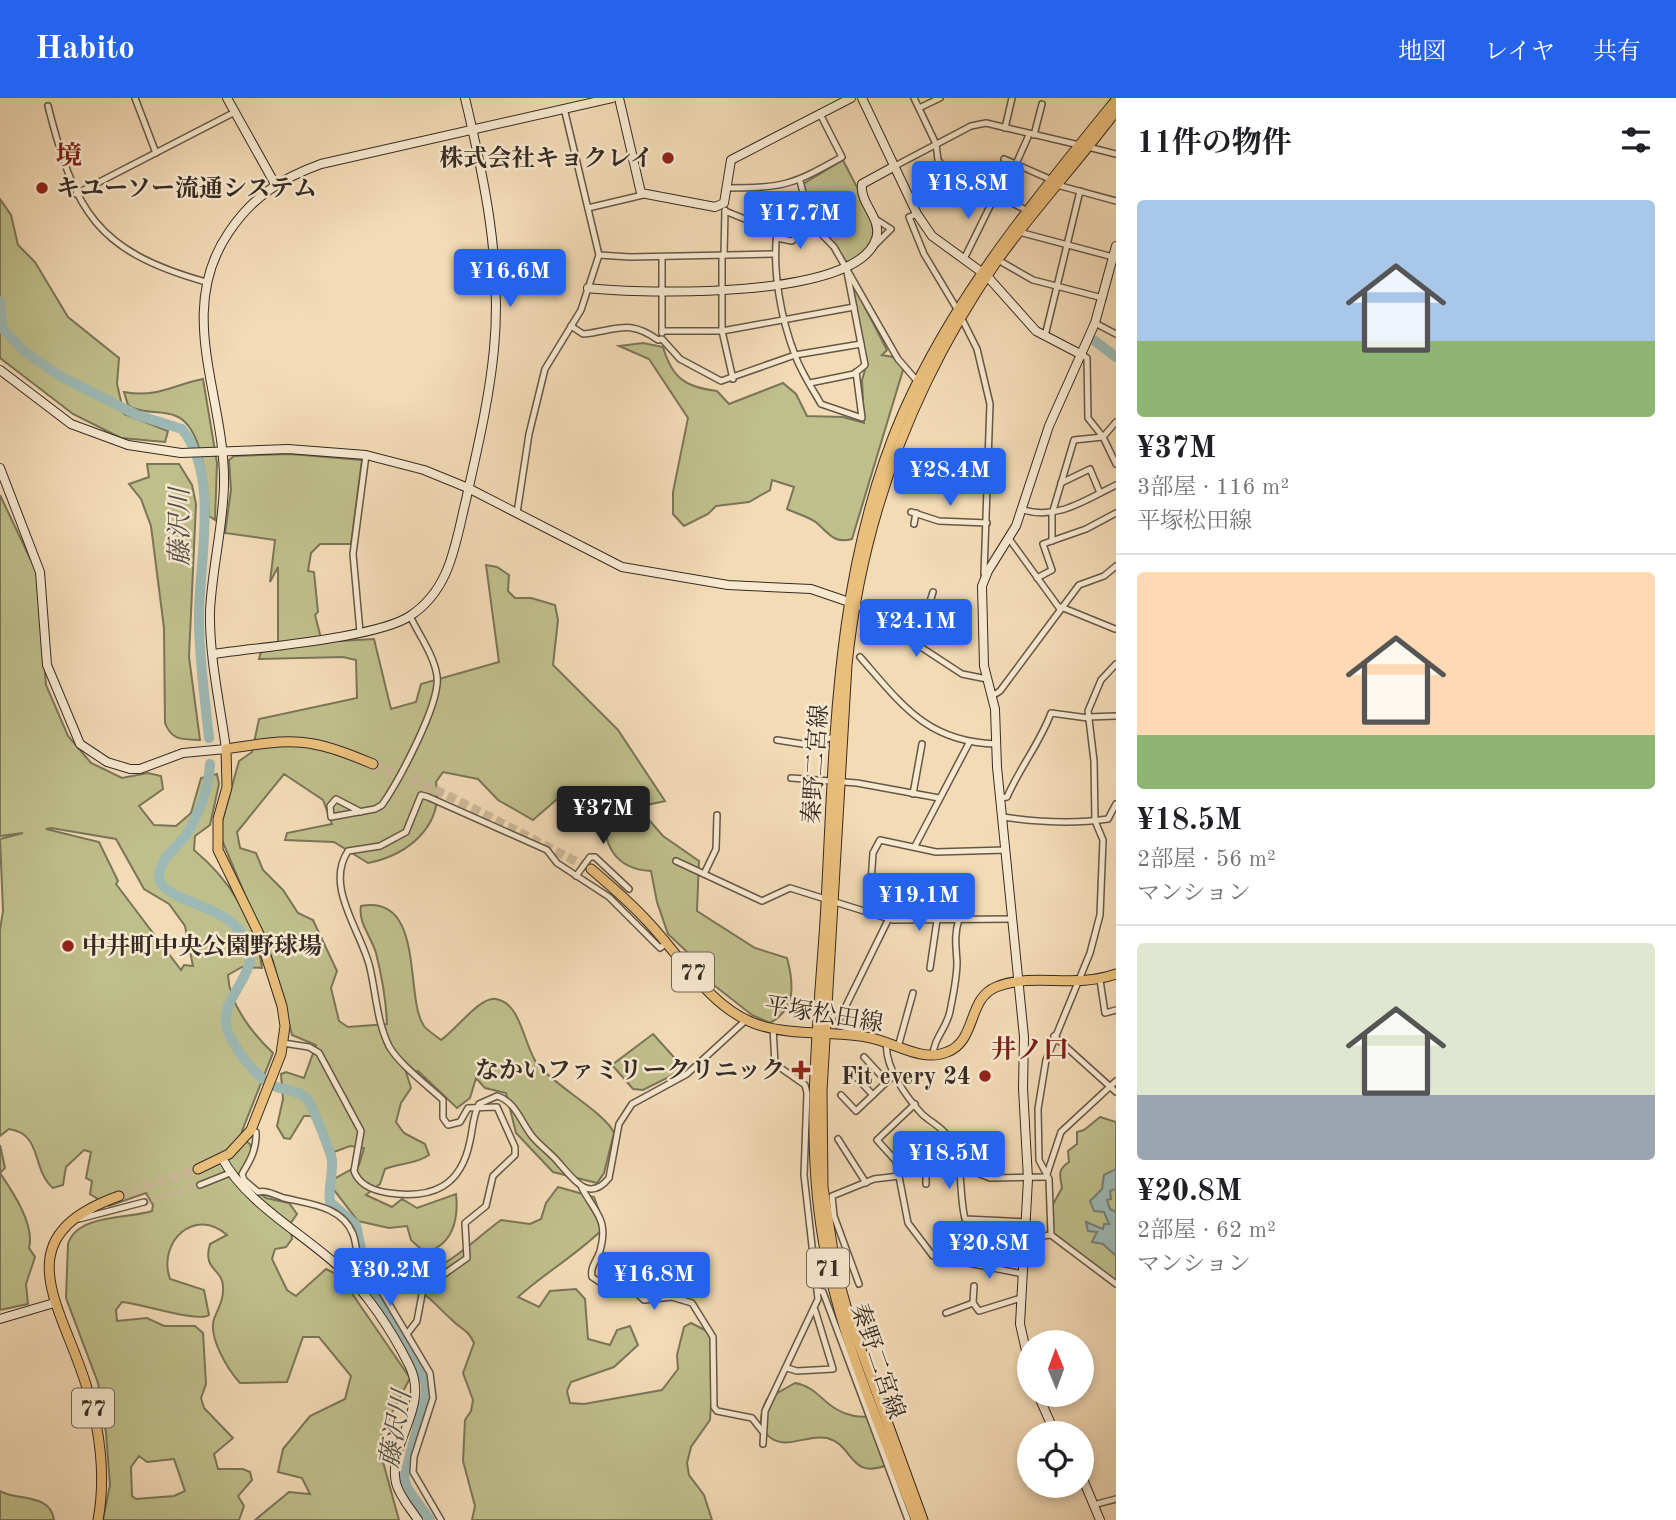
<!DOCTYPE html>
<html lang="ja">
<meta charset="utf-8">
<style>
body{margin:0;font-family:"Old Standard TT","Noto Serif JP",serif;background:#f2f2f2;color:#202124;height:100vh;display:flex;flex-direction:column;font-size:26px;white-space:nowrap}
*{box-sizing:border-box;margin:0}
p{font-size:23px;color:#757577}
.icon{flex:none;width:38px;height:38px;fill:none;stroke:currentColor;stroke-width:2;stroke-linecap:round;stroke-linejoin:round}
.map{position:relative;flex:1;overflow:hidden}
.side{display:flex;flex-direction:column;background:#fff;width:560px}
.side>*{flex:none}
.needle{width:46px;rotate:359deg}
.controls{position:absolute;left:1017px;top:1232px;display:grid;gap:14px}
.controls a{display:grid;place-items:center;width:77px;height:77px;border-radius:50%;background:#fff;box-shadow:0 4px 10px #0003;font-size:35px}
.price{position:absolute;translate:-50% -60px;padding:0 16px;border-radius:7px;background:#2563eb;color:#fff;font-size:23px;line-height:46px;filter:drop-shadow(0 2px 4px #0008)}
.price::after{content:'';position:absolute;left:50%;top:42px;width:21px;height:16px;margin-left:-10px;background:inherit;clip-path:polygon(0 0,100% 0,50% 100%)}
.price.on{background:#222;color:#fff}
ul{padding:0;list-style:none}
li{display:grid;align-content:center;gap:14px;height:371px;padding:0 21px}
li+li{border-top:2px solid #e0e0e0}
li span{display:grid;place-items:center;height:217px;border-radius:7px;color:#555}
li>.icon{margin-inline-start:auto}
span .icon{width:126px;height:126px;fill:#fffc;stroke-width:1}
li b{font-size:30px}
h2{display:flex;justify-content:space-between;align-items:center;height:84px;padding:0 21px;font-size:30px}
header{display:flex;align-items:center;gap:42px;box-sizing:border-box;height:98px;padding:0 35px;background:#2563eb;color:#fff}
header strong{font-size:33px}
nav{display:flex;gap:38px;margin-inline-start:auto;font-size:24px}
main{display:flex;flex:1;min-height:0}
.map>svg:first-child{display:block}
.green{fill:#bfbf8b;stroke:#7a7558;stroke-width:2;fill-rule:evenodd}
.water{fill:#9db9b5;stroke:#74807b;stroke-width:2}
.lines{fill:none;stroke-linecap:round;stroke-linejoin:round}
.river{stroke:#9db9b5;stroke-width:10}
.street-tunnel{stroke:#cdb899;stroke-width:5;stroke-dasharray:5 2.5;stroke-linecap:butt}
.primary-tunnel{stroke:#cdb899;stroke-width:9;stroke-dasharray:9 4.5;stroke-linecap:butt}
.street-casing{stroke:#655748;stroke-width:8}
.secondary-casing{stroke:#362b24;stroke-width:10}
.primary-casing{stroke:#362b24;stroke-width:11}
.street{stroke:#f7e8d0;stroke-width:5}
.secondary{stroke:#f7e8d0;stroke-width:8}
.primary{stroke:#eabe7b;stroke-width:9}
.poi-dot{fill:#8f2418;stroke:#f7e8d0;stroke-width:2.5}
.labels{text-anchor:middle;stroke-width:5;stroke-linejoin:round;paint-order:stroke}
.shield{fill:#f7e8d0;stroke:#706458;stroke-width:2}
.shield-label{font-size:23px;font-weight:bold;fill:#362b24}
.poi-label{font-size:24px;font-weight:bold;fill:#362b24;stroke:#f7e8d0;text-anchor:end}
.street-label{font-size:24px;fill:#362b24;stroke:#f7e8d0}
.neighbourhood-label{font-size:26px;font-weight:bold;fill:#7a1f14;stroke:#f7e8d0}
.water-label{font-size:26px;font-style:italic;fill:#504e48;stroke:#f7e8d0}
</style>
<header>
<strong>Habito</strong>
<nav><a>地図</a><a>レイヤ</a><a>共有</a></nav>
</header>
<main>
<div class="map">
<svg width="1116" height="1422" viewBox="0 0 1116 1422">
<rect width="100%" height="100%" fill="#f3dbb6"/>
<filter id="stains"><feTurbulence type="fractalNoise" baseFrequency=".00286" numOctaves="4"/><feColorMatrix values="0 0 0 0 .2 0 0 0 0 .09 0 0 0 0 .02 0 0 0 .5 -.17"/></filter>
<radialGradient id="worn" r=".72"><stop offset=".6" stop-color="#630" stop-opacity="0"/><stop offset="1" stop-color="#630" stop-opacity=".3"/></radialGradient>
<!-- green -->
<g class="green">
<path d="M843,62C851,80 882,128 871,146C867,153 857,159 851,165L845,163L834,145L813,123L803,86Z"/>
<path d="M0,101L11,117L18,147L35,164L68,219L119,260L117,286L124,316L168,333L165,344L121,340L73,316L0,260Z"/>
<path d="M852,184L887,252L882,257L899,260L903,272L852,441C835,446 829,436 818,426C811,419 797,416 787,411L794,389L772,382L770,392L749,404L716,408L708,416L684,428L673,416V394L688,320L649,261L619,248L643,245L663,249C672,280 685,289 717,293L729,306L783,285L796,296L807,318L843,319L864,325L862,282L866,268Z"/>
<path d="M203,281L217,365L215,422L209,418C207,391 204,329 176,318C163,312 147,316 133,310L128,307L124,294C159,300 172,287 203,281Z"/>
<path d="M290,356L362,362L351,446H320L311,455L308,473L314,474L318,514L315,517L322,544L374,541L391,611L416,604L421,586L499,564L486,467L497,469L509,477L508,493L515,500H531L555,507L558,522L553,567L618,632L665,703L647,707L642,714L663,738L699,763L697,813L755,850L787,860C794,886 796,911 770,925L752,917L701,877L700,866L668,836L657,804L651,773C612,771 605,745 600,711L556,702L533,722L498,702L478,681L443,674L436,684C444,728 408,757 368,765L334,744L285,742L287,735L332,726L323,702L284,676L237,734L240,750L256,755L263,772L283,792L298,815L313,822L337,873L331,890L339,923L348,929L387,926C386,901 382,879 376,855C371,838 358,825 361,808C426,796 404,900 424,928C428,933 436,938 441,942C455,933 480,898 496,901C522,905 524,950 538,967C554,987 608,1017 614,1035L604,1075L597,1085L553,1074L516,1035L506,995L485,990L476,980L470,1000L457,1010L418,973L406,974L411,990L401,1005L396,1024L404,1035L425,1046L429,1057C417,1066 400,1065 385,1071L380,1086L366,1097L392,1109L402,1101L417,1110L456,1096C459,1122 452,1149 424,1154L411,1142L407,1128L389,1130L358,1123L331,1088L334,1081L359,1067L364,1050L350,1048L334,1054L311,1018H304L290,1041L284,1040L277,1028L283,1001L281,976L286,974L304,980L316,947L292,937L273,863L219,735L239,663L252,654L259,621L357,600L356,562L343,559L259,561L261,554L278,551V469L270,484L275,442L225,435L231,392L229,362L234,358Z"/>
<path d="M147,366H179L192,387L196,406L189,559L200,642C182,641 172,643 165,625L164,530L151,428L141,401L129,386L149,379Z"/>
<path d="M0,397L37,475L46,587L68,638L91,665L122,680L148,675L161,678L163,691L139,708L154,727L176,728L191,715L201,680L217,676L219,686L210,727L195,738L194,752C229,781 257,824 262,870L242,869L228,877C229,906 252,935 273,955L242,1033V1040L250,1046L252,1054L239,1078L266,1100L289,1105L297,1116L290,1126L292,1141L286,1149L275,1151L272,1161L287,1192L296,1198L326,1171L340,1178L410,1280L382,1334L380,1353L399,1422H255L289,1394L310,1396L302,1380L278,1374L283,1351L310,1318L345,1301L351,1278L319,1239H303L287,1284L240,1285C228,1272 208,1239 214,1221C218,1211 224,1201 223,1189C223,1170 202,1173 210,1146L227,1137C195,1108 157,1144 170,1181L204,1192L209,1217C198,1225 139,1205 122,1204L116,1212L117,1223L147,1220L164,1228H195L203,1235L206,1286L201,1300L204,1310L233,1340L214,1356L218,1371H243L250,1374L252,1382L238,1398L244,1408L239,1422H103L110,1387L106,1335L98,1285L66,1200L68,1146C77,1116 128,1121 152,1113L153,1107L146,1095L109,1108L90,1096L92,1083L86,1080L91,1054L84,1052L66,1069L63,1087L53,1090C31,1071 43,1036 9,1031L0,1038V832L3,813L0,741L23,735L0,738ZM51,730L116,741L144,791L169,806L185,828L193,868L184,867L181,872L116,786L118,783L99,744L46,731ZM139,1358L147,1364L174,1361L185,1393L174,1398L136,1401L132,1398L131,1369Z"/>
<path d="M653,936L680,966L681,973L643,992L633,991L612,967Z"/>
<path d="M1100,1019L1116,1024V1185L1052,1134L1051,1110L1062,1090C1060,1077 1057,1072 1069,1064L1068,1053L1077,1046V1034L1084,1032Z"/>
<path d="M0,1047L5,1070L0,1075C13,1094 35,1127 29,1150L35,1159L26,1186L28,1206L0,1212Z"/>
<path d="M558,1089L594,1099L605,1129C578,1156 546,1174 518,1199L539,1209L550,1193L576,1191L585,1201L588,1241L610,1247L617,1232L630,1228L638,1247L614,1269L571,1284L567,1293L570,1305L584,1306L662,1292L678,1271L677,1257L684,1229L691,1225L715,1237L710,1322L691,1349L687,1365L689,1377L704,1397L712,1422H472L475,1408L463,1363L465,1322L471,1313L473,1302L463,1275L474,1245C468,1231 460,1231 451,1221C434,1206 433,1200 411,1189L418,1175C449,1170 476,1140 501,1122L530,1126L541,1121L546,1105Z"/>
<path d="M795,1285C814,1288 821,1302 836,1311C872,1333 889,1293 887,1367C849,1382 854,1347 827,1340C806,1335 781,1357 764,1333C758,1323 762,1311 767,1301Z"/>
<path d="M0,1393C17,1403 51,1395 54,1422H0Z"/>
</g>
<!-- water -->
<path class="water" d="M1116,1071V1091L1110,1093L1111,1101L1107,1102L1110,1111L1116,1114V1158L1103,1146L1092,1144L1097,1134L1088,1133L1086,1124L1103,1131L1104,1126H1109L1104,1114L1094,1113L1090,1103L1102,1091L1104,1077Z"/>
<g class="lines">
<!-- river -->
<g class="river">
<path d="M0,203L2,230L25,254L60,278L137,317L182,331C221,380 198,465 199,522C199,561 205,601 209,640"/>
<path d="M1095,243L1116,259"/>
<path d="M210,666C209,687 200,712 190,731C180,749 158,759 159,782C171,806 224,805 245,840C266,873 217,899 227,931C233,949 256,980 274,988C285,993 301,992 308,1002C312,1007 331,1055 332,1062C333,1076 328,1089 330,1104L356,1127L366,1175L426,1286V1297L404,1380L407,1390L430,1422"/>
</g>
<!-- street-tunnel -->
<path class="street-tunnel" d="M144,1104L200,1087"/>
<!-- primary-tunnel -->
<g class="primary-tunnel">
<path d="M373,666L447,697L591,771"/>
<path d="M119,1098L198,1071"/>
</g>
<defs>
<g id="street">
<path d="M135,0L156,55"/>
<path d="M914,0L936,46L938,62L952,79L965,88L982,90L1028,113"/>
<path d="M48,8C75,114 96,153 206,184"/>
<path d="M919,10L940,0"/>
<path d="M1005,30L1012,0"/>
<path d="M1034,37L1042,6"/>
<path d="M1088,49L1116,56"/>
<path d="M1004,61L1052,82"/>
<path d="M1016,66L1028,39"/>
<path d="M895,68L971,28L986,25L1079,47"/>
<path d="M800,83L811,125L834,149L898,261L918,284"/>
<path d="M1057,87L1116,103"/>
<path d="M726,90C784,90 792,87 842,59L820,16"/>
<path d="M76,96L233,15"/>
<path d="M588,110L643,97"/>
<path d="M725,113L777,134C772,172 781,221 795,257C801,274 812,290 821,306L862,320L856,274"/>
<path d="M917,116L909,119L924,156L957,211"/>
<path d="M874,120L891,131L874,148"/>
<path d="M1019,134L1113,159"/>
<path d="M777,140L792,143L811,125"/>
<path d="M599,157L630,159L774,156"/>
<path d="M722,157V233L733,281"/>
<path d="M724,157L725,112"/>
<path d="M964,161L996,96"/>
<path d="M998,162L1033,182L1103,200"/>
<path d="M961,219L977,251L990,306L984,476"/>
<path d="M1095,225L1116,236"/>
<path d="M571,228L583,236C616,233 628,220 658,242L662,241L680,261L721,283L795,257L861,246"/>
<path d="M662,233H722L854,209"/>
<path d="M662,235V159"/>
<path d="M1045,238L1080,93"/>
<path d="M1082,257L1087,260L1088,320L1103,339L1116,366"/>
<path d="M810,285L854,276L865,267L847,174"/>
<path d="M1061,385L1090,371L1100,395"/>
<path d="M1023,412C1058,422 1085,402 1116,387"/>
<path d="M911,414L939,423L987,425"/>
<path d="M517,415L529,336L545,271L581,212L599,157L564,10"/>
<path d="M914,426L916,415"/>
<path d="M1010,442L1060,511"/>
<path d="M1052,443V416L1074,342L1103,339L1116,324"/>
<path d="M1037,480L1052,472L1043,446L1086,431L1116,415"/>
<path d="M855,506L962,576L987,581"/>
<path d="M1061,509L1115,531"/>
<path d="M360,534L353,456L366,357"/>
<path d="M917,545L933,494"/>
<path d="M860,559C902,607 927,644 996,646"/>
<path d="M992,598L1000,593L1079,487L1104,478L1116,468"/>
<path d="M1088,619L1116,618"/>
<path d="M777,642L809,647L836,638"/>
<path d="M791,680L857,685L939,700"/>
<path d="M913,696L922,646"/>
<path d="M1001,700L1007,699C1020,669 1040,645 1051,615L1088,620"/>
<path d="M361,714L336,701L330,708L331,719L375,711L382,707C398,684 441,605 437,578C434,557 419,537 410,518"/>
<path d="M1003,719C1037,724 1074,726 1108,721L1116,706"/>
<path d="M915,748L969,645"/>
<path d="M676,763L762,803L790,790L893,822L1013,821"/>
<path d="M704,776L716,751L717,717"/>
<path d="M576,778L590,759H595L629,791"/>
<path d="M869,814L873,755L880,742L936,754L1006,752"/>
<path d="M930,870L937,822"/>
<path d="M1100,882L1105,915L1116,912"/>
<path d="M859,938L857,932L839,928L838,924L889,820"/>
<path d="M1054,938L1116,994"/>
<path d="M887,944C883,967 907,1000 922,1016C929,1023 940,1028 947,1037C965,1062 958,1093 965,1121L1026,1124"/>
<path d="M283,945L309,949L319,955L361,1033L354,1073C359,1087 375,1093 389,1095C432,1101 461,1089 470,1043C473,1030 473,1017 479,1006L497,998C515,1003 521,1024 532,1038C540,1048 551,1055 559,1065C574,1082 589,1105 609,1080L619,1026L632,1006L687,976L746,922"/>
<path d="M898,949L913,895"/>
<path d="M933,958C933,941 947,930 950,913C953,898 957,880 957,864C956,848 954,837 959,821"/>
<path d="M864,959L887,984"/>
<path d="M855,978L873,997"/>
<path d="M841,997L856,1013L895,976"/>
<path d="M915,1006L877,1042L896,1063L908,1125L933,1158L1023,1176"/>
<path d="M251,1032L256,1034C257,1051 250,1063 242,1076L244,1082L258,1094C268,1092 274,1097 284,1100C309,1106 342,1108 353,1136C359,1152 355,1169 364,1184"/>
<path d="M838,1041L866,1085"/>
<path d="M958,1061L970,1072L990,1080L1046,1079"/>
<path d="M926,1071V1086"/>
<path d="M921,1073L958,1060"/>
<path d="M1046,1079L1061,1034L1116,983"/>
<path d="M200,1087L230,1075"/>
<path d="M582,1090C595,1115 609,1121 600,1153C597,1163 590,1168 592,1179L601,1185L631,1190L644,1202L672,1199L692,1205L713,1239L714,1309L717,1313L752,1320L763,1334"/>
<path d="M79,1121L144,1104"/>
<path d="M1051,1137L1049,1081L1039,1062L1038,1011L1046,962L1090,855L1100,817L1103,742L1095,723L1094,663L1088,613L1101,582L1116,566"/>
<path d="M1025,1140L1051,1137L1116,1186"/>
<path d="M367,1162L370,1174L430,1275L433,1300L414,1359L413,1374L441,1422"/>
<path d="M859,1186L834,1118L832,1098L874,1081L899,1078"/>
<path d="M819,1193L823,1194L908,1422"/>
<path d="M973,1205L979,1213L1021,1200"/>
<path d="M973,1205L974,1188"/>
<path d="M946,1215L973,1205"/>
<path d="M407,1236L417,1223L423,1191L467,1160L465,1125L486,1108L493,1078L515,1057V1049L497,1009L468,1010L460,1024L448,1027L443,1020V1002C428,988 398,965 389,948C377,924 376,896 370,870C362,834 324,789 348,753L380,748L406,734L421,697L428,699L547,752L557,765L609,799L660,850L667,845"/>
<path d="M787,1270L797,1273L833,1271L815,1212"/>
<path d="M763,1346L765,1313L818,1201L804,1077L807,995L805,987L775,966L773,930"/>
<path d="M1093,1407L1116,1401"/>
</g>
<g id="secondary">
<path d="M227,0L275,86"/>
<path d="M619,0L641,95L715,109L724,105L731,62L851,0"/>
<path d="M862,0L917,116L932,138L987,178L1036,233L1082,257"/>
<path d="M588,190C641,196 857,202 876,141C883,121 859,105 862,86L895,68"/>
<path d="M0,272L71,326L128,347L181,355L288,351L366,357L424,372L468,390L622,469L728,487L811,491L855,506"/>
<path d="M0,370L40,474L47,567L80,646L107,664L130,671H140L183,655L226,651C220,606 209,558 210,513C212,471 223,429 224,387C226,300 174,214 229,134C252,99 282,80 321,66L612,0"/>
<path d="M214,556C259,549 377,540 410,518C451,491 455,446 466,402C477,352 489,303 494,251C502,166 485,83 465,0"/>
<path d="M222,1060C246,1105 301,1134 338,1168C366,1193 392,1233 409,1267C431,1310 387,1344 396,1385C399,1398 411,1411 418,1422"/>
<path d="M0,1221L54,1205"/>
<path d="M1029,1266L1020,1226L1028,1081L1023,990L1024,939L997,669L995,611L984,568L982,488L988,473L1016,428L1049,328L1095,225L1116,148"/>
<path d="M1038,1297L1055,1335"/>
<path d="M1082,1379L1100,1422"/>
</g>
<g id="primary">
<path d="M591,771C611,788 631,805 649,825C680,858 711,910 756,926C790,938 830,933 866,939C893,943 921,965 947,954C977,943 967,901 996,889C1033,874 1074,891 1116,876"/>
<path d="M198,1071L229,1056L251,1032L281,956L285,928L282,908L259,836L218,752V721L227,689L226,651C294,640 309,639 373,666"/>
<path d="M98,1422C106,1379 100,1331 87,1290C63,1208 1,1140 119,1098"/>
<path d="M916,1422C881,1330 839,1238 823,1141C805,1036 818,928 825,823C835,651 833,475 903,315C955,197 1036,100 1116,2"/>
<path d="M923,1422L849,1219L836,1172L823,1089L822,993L847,567C862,420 913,285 997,163C1034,111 1078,64 1116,13"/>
</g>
</defs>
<!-- street casing -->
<use href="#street" class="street-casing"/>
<!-- secondary casing -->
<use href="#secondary" class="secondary-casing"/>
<!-- primary casing -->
<use href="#primary" class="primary-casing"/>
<!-- street -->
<use href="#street" class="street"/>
<!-- secondary -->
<use href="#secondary" class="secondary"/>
<!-- primary -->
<use href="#primary" class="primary"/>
</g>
<!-- markers -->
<g class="poi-dot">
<circle cx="668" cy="60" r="7"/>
<circle cx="42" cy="90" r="7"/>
<circle cx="68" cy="848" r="7"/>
<path d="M797.5 961.5h7v7h7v7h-7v7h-7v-7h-7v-7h7z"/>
<circle cx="985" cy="978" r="7"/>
</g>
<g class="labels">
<!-- shield labels -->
<g class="shield">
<rect x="672" y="854.5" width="42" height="39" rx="5"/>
<rect x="807" y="1150.5" width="42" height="39" rx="5"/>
<rect x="72" y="1290.5" width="42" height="39" rx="5"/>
</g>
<g class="shield-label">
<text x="693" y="882">77</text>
<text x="828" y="1178">71</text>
<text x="93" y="1318">77</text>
</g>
<!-- poi labels -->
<g class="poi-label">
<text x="654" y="68">株式会社キョクレイ</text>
<text x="56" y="98" text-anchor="start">キユーソー流通システム</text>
<text x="82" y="856" text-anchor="start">中井町中央公園野球場</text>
<text x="785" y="980">なかいファミリークリニック</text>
<text x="971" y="986">Fit every 24</text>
</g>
<!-- street labels -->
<g class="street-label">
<text transform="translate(815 666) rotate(-86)" y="8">秦野二宮線</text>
<text transform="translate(824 916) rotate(9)" y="8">平塚松田線</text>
<text transform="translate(878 1263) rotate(71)" y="8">秦野二宮線</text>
</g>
<!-- neighbourhood labels -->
<g class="neighbourhood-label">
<text x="69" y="66">境</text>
<text x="1030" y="960">井ノ口</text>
</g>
<!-- water labels -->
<g class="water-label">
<text transform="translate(179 429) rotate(-90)" y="9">藤沢川</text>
<text transform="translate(395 1331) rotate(-80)" y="9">藤沢川</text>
</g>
</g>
<rect width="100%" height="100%" filter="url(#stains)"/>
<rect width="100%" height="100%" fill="url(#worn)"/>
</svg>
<div class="controls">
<a><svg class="needle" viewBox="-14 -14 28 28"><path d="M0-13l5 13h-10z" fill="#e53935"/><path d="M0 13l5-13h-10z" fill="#757577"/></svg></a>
<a><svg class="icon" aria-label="locate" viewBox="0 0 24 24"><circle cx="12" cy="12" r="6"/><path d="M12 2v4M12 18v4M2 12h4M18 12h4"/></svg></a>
</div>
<b class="price" style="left:968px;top:123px">¥18.8M</b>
<b class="price" style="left:800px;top:153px">¥17.7M</b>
<b class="price" style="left:510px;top:211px">¥16.6M</b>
<b class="price" style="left:950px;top:410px">¥28.4M</b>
<b class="price" style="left:916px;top:561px">¥24.1M</b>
<b class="price on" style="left:603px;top:748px">¥37M</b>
<b class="price" style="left:919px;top:835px">¥19.1M</b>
<b class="price" style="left:949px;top:1093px">¥18.5M</b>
<b class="price" style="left:989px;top:1183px">¥20.8M</b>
<b class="price" style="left:390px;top:1210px">¥30.2M</b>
<b class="price" style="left:654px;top:1214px">¥16.8M</b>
</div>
<section class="side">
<h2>11件の物件<svg class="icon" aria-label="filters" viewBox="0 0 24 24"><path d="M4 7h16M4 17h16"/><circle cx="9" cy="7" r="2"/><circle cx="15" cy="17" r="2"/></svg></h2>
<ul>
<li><span style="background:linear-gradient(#a9c7e8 65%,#8fb573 0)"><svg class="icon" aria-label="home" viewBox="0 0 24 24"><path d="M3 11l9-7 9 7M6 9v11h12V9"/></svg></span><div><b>¥37M</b><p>3部屋 · 116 m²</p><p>平塚松田線</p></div></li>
<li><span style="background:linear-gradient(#ffd9b3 75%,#8fb573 0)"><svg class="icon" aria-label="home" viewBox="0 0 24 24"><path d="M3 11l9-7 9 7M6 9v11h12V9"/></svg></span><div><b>¥18.5M</b><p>2部屋 · 56 m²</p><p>マンション</p></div></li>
<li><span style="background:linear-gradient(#dfe7d0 70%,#9aa5b1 0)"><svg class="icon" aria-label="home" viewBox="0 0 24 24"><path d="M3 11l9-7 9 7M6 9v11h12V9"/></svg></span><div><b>¥20.8M</b><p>2部屋 · 62 m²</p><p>マンション</p></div></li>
</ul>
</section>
</main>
